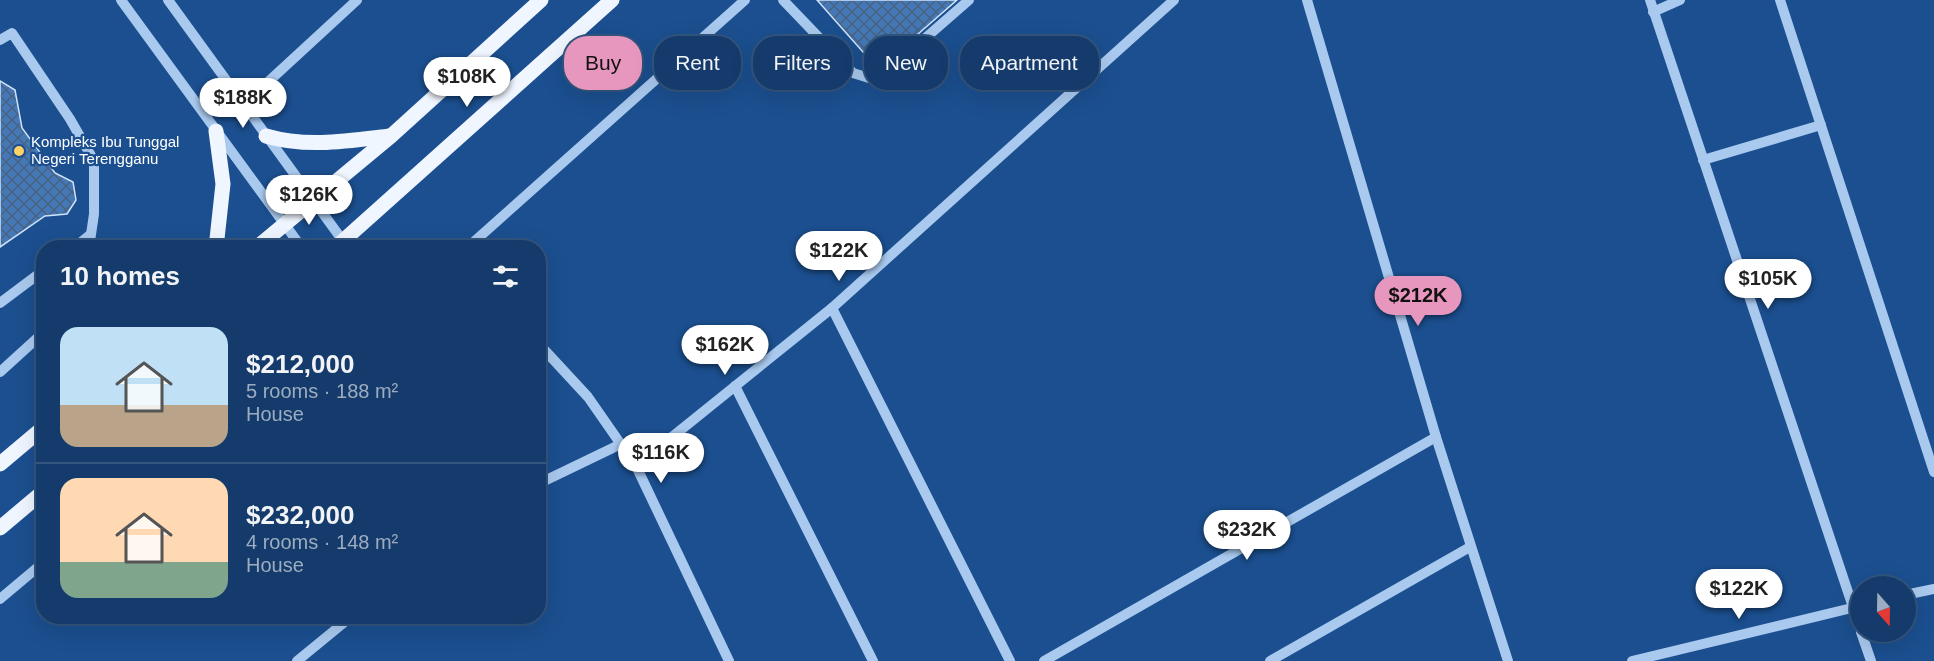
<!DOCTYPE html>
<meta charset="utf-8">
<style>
body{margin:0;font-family:Helvetica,sans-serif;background:#214673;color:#f1f3f6;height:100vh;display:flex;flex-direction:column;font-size:22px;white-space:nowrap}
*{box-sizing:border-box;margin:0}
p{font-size:20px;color:#9dadc1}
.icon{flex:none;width:33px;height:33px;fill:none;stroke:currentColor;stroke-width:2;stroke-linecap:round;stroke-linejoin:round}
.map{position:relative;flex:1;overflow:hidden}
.drawer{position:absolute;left:36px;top:240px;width:510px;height:384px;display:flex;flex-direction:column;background:#143b6b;border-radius:24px;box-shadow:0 6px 24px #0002,0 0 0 2px #33557e}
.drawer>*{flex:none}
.hud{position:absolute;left:564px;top:36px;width:570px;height:54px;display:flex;gap:12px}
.needle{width:39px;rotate:160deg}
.buttons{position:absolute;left:1850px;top:576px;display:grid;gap:12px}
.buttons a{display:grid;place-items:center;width:66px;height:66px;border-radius:50%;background:#143b6b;box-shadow:0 6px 24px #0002,0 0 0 2px #33557e;font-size:30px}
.price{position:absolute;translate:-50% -51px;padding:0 14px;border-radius:21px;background:#fff;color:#222;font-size:20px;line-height:39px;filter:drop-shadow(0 2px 3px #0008)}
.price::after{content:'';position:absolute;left:50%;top:36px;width:18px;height:14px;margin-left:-9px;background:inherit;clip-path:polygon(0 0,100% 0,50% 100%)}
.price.on{background:#e797bd;color:#111}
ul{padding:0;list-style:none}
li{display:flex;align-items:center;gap:18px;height:150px;padding:0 24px}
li+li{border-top:2px solid #33557e}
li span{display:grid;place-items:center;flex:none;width:168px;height:120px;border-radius:18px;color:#555}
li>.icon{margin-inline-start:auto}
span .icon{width:72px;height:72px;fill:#fffc;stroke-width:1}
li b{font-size:26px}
h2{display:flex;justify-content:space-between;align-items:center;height:72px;padding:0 24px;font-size:26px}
.chip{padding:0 21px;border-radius:24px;background:#143b6b;box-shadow:0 6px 24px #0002,0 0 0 2px #33557e;font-size:21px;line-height:54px}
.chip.on{background:#e797bd;color:#111}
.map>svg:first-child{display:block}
.building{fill:url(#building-cross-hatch);stroke:#cfe3fa;stroke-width:1.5}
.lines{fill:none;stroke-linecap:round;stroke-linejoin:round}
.minor{stroke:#a9c9ee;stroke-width:10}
.major{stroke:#f0f6ff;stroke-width:15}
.poi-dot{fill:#ffd166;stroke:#1b4f8f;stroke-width:2}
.labels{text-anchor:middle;stroke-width:4.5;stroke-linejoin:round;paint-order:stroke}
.poi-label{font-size:15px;fill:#fff;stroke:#1b4f8f;text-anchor:start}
</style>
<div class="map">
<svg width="1934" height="661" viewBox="0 0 1934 661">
<defs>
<pattern id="building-cross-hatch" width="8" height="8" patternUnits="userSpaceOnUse" patternTransform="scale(1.5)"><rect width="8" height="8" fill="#4478b7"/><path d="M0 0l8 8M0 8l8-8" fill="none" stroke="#486282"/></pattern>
</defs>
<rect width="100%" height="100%" fill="#1b4f8f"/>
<!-- building -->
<g class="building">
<path d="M817,0H957L878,69Z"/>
<path d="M0,81L15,90L22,128L55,173L73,182L76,200L67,214L45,216L0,247Z"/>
</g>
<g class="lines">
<!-- minor -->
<g class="minor">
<path d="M121,0L302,248"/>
<path d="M168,0L343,241"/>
<path d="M783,0L853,73L869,78L883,75L969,0"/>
<path d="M1307,0L1436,437L1508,661"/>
<path d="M1650,0L1860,628"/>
<path d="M1780,0L1934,472"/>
<path d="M1653,12L1680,0"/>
<path d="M0,40L12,33L70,119L94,161V214L89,248"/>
<path d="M243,105L357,0"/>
<path d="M1703,160L1821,125"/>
<path d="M74,248L90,235"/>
<path d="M467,248L745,0"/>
<path d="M0,303L44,270"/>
<path d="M538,343L588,397L636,466L729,661"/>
<path d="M0,372L44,332"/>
<path d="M735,386L873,661"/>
<path d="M636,466L832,308"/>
<path d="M538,484L621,444"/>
<path d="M1905,595L1934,589"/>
<path d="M0,599L44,562"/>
<path d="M1861,632L1871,661"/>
<path d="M297,661L352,616"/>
<path d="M1010,661L832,308L1174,0"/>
<path d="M1044,661L1436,437"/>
<path d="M1270,661L1470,547"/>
<path d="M1632,661L1860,606"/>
</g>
<!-- major -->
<g class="major">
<path d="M216,131L223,184L216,248"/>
<path d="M266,136C307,148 348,141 390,136"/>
<path d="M256,248L391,136L541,0"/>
<path d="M335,248L612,0"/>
<path d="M0,464L44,427"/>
<path d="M0,528L44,491"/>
</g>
</g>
<!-- markers -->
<circle class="poi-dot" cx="19" cy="151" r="6"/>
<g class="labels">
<!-- poi labels -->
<g class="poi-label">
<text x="31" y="147">Kompleks Ibu Tunggal<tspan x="31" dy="17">Negeri Terengganu</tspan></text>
</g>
</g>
</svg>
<div class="buttons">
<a><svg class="needle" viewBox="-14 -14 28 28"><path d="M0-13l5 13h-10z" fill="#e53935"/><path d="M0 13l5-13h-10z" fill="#9dadc1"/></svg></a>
</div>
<b class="price" style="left:467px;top:108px">$108K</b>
<b class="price" style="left:243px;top:129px">$188K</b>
<b class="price" style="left:309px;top:226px">$126K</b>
<b class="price" style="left:839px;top:282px">$122K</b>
<b class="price" style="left:1768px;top:310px">$105K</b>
<b class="price on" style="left:1418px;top:327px">$212K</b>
<b class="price" style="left:725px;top:376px">$162K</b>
<b class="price" style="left:661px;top:484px">$116K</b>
<b class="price" style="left:1247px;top:561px">$232K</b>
<b class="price" style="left:1739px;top:620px">$122K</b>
<div class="hud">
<a class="chip on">Buy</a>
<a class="chip">Rent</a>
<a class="chip">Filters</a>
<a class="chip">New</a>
<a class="chip">Apartment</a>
</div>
<section class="drawer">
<h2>10 homes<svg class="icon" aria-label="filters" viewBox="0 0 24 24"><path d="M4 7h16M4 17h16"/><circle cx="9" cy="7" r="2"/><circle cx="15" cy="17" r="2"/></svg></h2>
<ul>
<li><span style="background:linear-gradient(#bfe0f5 65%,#b9a48a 0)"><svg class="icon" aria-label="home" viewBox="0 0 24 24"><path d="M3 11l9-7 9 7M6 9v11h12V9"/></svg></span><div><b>$212,000</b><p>5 rooms · 188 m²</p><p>House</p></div></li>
<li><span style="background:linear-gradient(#ffd9b3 70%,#7fa58c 0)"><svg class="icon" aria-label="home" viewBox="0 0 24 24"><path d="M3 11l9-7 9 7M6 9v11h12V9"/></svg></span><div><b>$232,000</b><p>4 rooms · 148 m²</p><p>House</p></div></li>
</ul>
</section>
</div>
